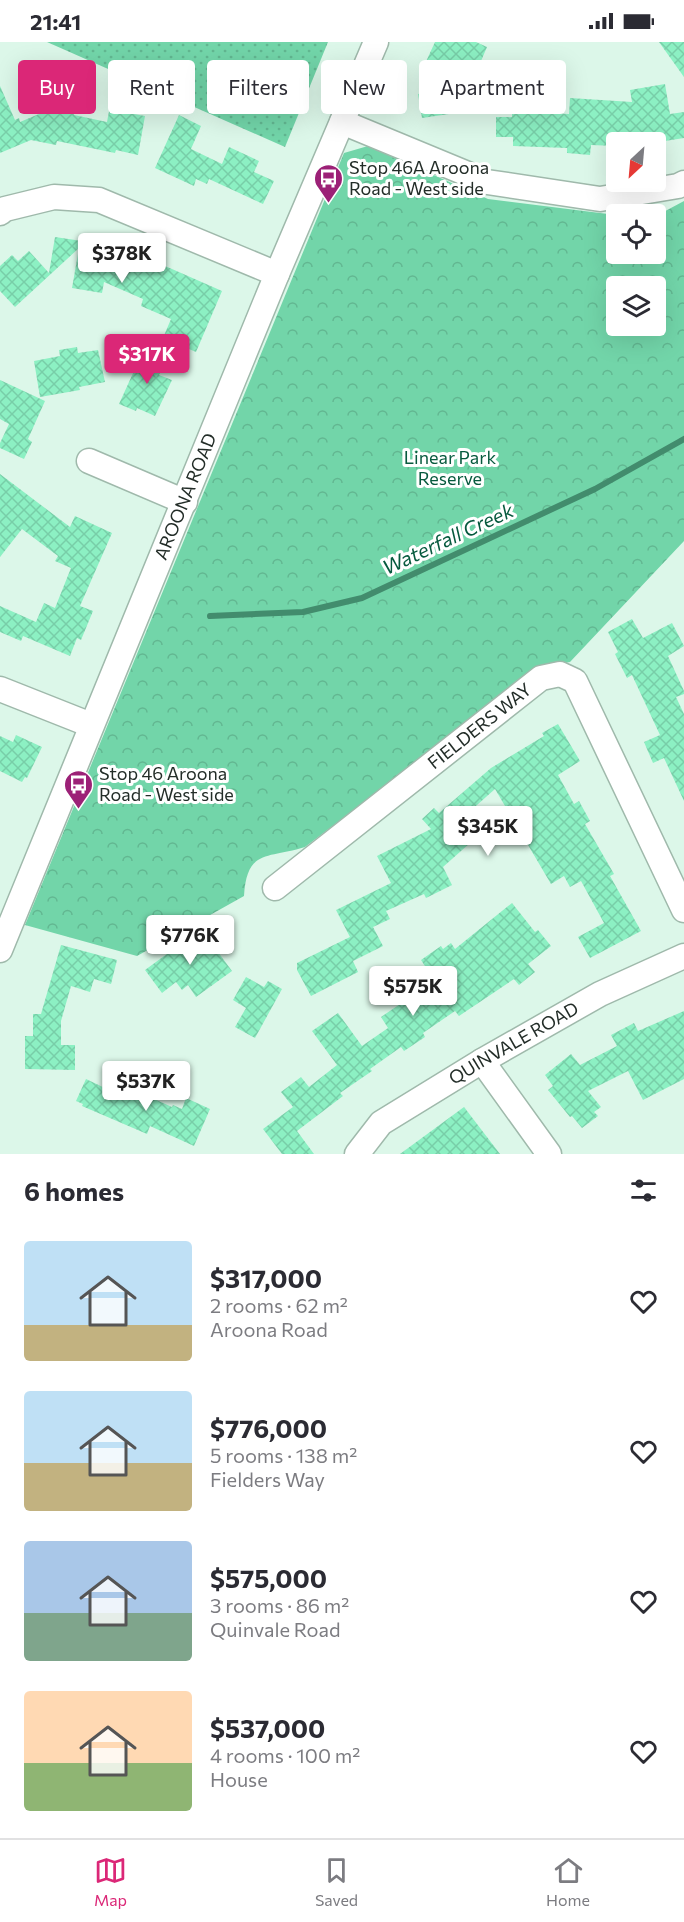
<!DOCTYPE html>
<meta charset="utf-8">
<style>
body{margin:0;font-family:Commissioner,sans-serif;background:#f7f7f7;color:#2b2b33;height:100vh;display:flex;flex-direction:column;font-size:22px;white-space:nowrap}
*{box-sizing:border-box;margin:0}
p{font-size:20px;color:#7c7c81}
.icon{flex:none;width:33px;height:33px;fill:none;stroke:currentColor;stroke-width:2;stroke-linecap:round;stroke-linejoin:round}
.map{position:relative;height:1112px;overflow:hidden}
.details{display:flex;flex-direction:column;background:#fff;flex:1}
.details>*{flex:none}
.top-card{position:absolute;left:18px;top:18px;width:648px;height:54px;display:flex;gap:12px}
.needle{width:39px;rotate:206deg}
.fabs{position:absolute;left:606px;top:90px;display:grid;gap:12px}
.fabs a{display:grid;place-items:center;width:60px;height:60px;border-radius:6px;background:#fff;box-shadow:0 6px 24px #0002;font-size:30px}
.price{position:absolute;translate:-50% -51px;padding:0 14px;border-radius:6px;background:#fff;color:#222;font-size:20px;line-height:39px;filter:drop-shadow(0 2px 3px #0008)}
.price::after{content:'';position:absolute;left:50%;top:36px;width:18px;height:14px;margin-left:-9px;background:inherit;clip-path:polygon(0 0,100% 0,50% 100%)}
.price.current{background:#db2777;color:#fff}
ul{padding:0;list-style:none}
li{display:flex;align-items:center;gap:18px;height:150px;padding:0 24px}
li span{display:grid;place-items:center;flex:none;width:168px;height:120px;border-radius:6px;color:#555}
li>.icon{margin-inline-start:auto}
span .icon{width:72px;height:72px;fill:#fffc;stroke-width:1}
li b{font-size:26px}
h2{display:flex;justify-content:space-between;align-items:center;height:72px;padding:0 24px;font-size:26px}
.tag{padding:0 21px;border-radius:6px;background:#fff;box-shadow:0 6px 24px #0002;font-size:21px;line-height:54px}
.tag.current{background:#db2777;color:#fff}
.status{display:flex;justify-content:space-between;align-items:center;height:42px;padding:0 30px;background:#fff;direction:ltr}
.status svg{height:16px;fill:currentColor}
.dock{display:flex;justify-content:space-around;align-items:center;height:84px;border-top:2px solid #e1e1e2;background:#fff;font-size:16px;color:#7c7c81}
.dock a{display:grid;justify-items:center;gap:3px}
.dock .current{color:#db2777}
.map>svg:first-child{display:block}
.grass{fill:url(#grass-dots)}
.park{fill:url(#park-crowns);fill-rule:evenodd}
.lines{fill:none;stroke-linecap:round;stroke-linejoin:round}
.stream{stroke:#428c6d;stroke-width:6}
.building{fill:url(#building-cross-hatch)}
.street-casing{stroke:#9fb9ab;stroke-width:27}
.street{stroke:#fff;stroke-width:24}
.labels{text-anchor:middle;stroke-width:6;stroke-linejoin:round;paint-order:stroke}
.poi-label{font-size:18px;fill:#232d28;stroke:#fff;text-anchor:start}
.park-label{font-size:18px;fill:#075a3e;stroke:#fff}
.street-label{font-size:18px;fill:#232d28;stroke:#fff}
.water-label{font-size:20px;font-style:italic;fill:#065a3e;stroke:#fff}
</style>
<div class="status"><b>21:41</b><svg viewBox="0 0 49 12"><path d="M0 12V9h3v3zM5 12V6h3v6zM10 12V3h3v9zM15 12V0h3v12zM26 1h20v11H26zM47 4h2v5h-2z"/></svg></div>
<div class="map">
<svg width="684" height="1112" viewBox="0 0 684 1112">
<defs>
<pattern id="grass-dots" width="8" height="8" patternUnits="userSpaceOnUse" patternTransform="scale(1.5)"><rect width="8" height="8" fill="#72d5a9"/><path d="M2 2h.1M6 6h.1" fill="none" stroke="#62b791" stroke-width="1.8" stroke-linecap="round"/></pattern>
<pattern id="park-crowns" width="20" height="18" patternUnits="userSpaceOnUse" patternTransform="scale(1.5)"><rect width="20" height="18" fill="#72d5a9"/><path d="M2 6a3 3 0 1 1 6 0M12 15a3 3 0 1 1 6 0" fill="none" stroke="#62b791"/></pattern>
<pattern id="building-cross-hatch" width="8" height="8" patternUnits="userSpaceOnUse" patternTransform="scale(1.5)"><rect width="8" height="8" fill="#8cf0c3"/><path d="M0 0l8 8M0 8l8-8" fill="none" stroke="#78cea8"/></pattern>
</defs>
<rect width="100%" height="100%" fill="#dcf7e9"/>
<!-- grass -->
<path class="grass" d="M47,0H328L285,105Z"/>
<!-- park -->
<path class="park" d="M368,104L488,157L616,173V212H656V174L684,159V499L570,620L542,625L305,805C268,817 247,806 244,854L137,914L25,883L344,111ZM616,244H656V284H616Z"/>
<g class="lines">
<!-- stream -->
<path class="stream" d="M210,574L303,570L362,556L595,447L684,397"/>
</g>
<!-- building -->
<g class="building">
<path d="M435,0H476L487,5L475,33L447,20L454,60L447,61L449,72L422,76L418,52L428,50L424,24Z"/>
<path d="M659,0H684V35Z"/>
<path d="M53,36L80,41L74,73L107,80L113,48L138,53L134,72L145,74L138,113L116,108L115,111L57,99L56,103L31,98L0,111V44L15,78L19,76L20,80L46,69Z"/>
<path d="M665,42L670,72L684,70V96L665,99V100H616V104L591,103L590,113L567,111V106L513,104V95H496V75H512V70L569,72L570,56L632,60L630,48Z"/>
<path d="M179,73L201,84L191,107L222,122L229,105L259,119L254,130L274,139L263,162L209,137L207,142L196,137L194,144L155,126Z"/>
<path d="M55,195L122,205L222,249L196,310L163,296L171,277L141,264L143,257L104,240L102,251L72,246L79,206L15,265L0,249V224L12,213L18,219L29,209L49,231Z"/>
<path d="M77,305L78,311L98,308L105,340L79,345L80,348L40,355L34,319L60,314L59,308Z"/>
<path d="M144,307L166,317L159,333L172,338L155,374L137,366L136,369L119,362Z"/>
<path d="M0,338L45,359L28,397L32,400L24,417L0,406V401L9,382L0,377Z"/>
<path d="M0,432L70,485L75,474L112,491L80,564L93,569L81,598L77,596L70,614L23,594L21,599L0,590V564L36,580L44,561L55,566L71,526L55,519L58,514L22,487L0,515Z"/>
<path d="M632,577L643,596L672,581L684,604L668,614L684,649V652L676,655L684,672V759L664,716L653,721L644,700L660,693L632,633L627,636L615,612L618,610L608,590Z"/>
<path d="M558,682L580,719L558,733L574,762L579,759L590,779L585,782L614,832L610,834L641,889L590,916L578,895L604,881L581,839L570,845L564,834L551,842L495,747L468,771L480,783L465,796L470,801L443,825L452,843L426,856L424,852L386,869L390,877L373,885L383,904L353,919L358,930L311,954L297,928V921L350,895L336,868L391,841L377,814L431,787L422,777L434,766L439,771L491,726L544,694L542,691Z"/>
<path d="M16,693L42,705L27,736L25,735L22,740L0,729V694L13,700Z"/>
<path d="M512,861L535,890L538,888L551,904L528,922L535,930L519,943L514,937L459,974L455,969L423,991L425,995L404,1009L401,1005L370,1027L372,1029L340,1051L343,1054L297,1089L314,1112H282L263,1087L293,1065L281,1050L301,1035L309,1045L337,1023L312,989L338,971L362,1004L388,986L381,975L403,960L409,968L440,947L421,918L441,904L443,907L451,901L455,907Z"/>
<path d="M201,887L232,929L196,955L188,943L182,948L176,940L162,951L145,928Z"/>
<path d="M61,903L117,918L111,942L94,937L90,950L71,944L61,979V1003H75V1028L25,1027V994H33V972H41Z"/>
<path d="M246,935L264,945L268,939L282,947L255,996L235,985L246,966L233,958Z"/>
<path d="M684,969V1037L643,1058L628,1029L588,1049L601,1065L594,1070L598,1074L582,1086L572,1074L570,1075L548,1048L553,1044L545,1033L571,1012L580,1023L617,1004L611,993L634,981L638,989Z"/>
<path d="M86,1037L130,1058L134,1048L172,1065L173,1063L182,1067L186,1056L210,1067L194,1104L150,1084L147,1092L82,1064L83,1062L76,1059Z"/>
<path d="M464,1065L500,1112H400Z"/>
</g>
<g class="lines">
<defs>
<g id="street">
<path d="M342,80L487,140L600,157L678,144L684,141"/>
<path d="M0,171L5,167L54,155L99,158L277,232"/>
<path d="M89,419L185,460"/>
<path d="M0,647L91,683"/>
<path id="s1" d="M275,846L541,636L560,632L575,639L684,868"/>
<path id="s2" d="M0,908L277,232L376,0"/>
<path d="M482,1019L549,1112"/>
<path id="s3" d="M357,1112L381,1081L482,1019L600,952L684,914"/>
</g>
</defs>
<!-- street casing -->
<use href="#street" class="street-casing"/>
<!-- street -->
<use href="#street" class="street"/>
</g>
<!-- icons -->
<defs>
<symbol id="bus-pin" viewBox="-11 -11 22 30"><path d="M0 17L-7.5 6A9.5 9.5 0 1 1 7.5 6Z" fill="#9c2177" stroke="#fff"/><path d="M-5-6H5V4H4V6H2V4H-2V6H-4V4H-5ZM-3.5-4V0h7V-4ZM-3.5 1.2v1.5H-2V1.2ZM2 1.2v1.5H3.5V1.2Z" fill="#fff"/></symbol>
</defs>
<g fill-rule="evenodd">
<use href="#bus-pin" x="312" y="120" width="33" height="45"/>
<use href="#bus-pin" x="62" y="726" width="33" height="45"/>
</g>
<g class="labels">
<!-- poi labels -->
<g class="poi-label">
<text x="349" y="132">Stop 46A Aroona<tspan x="349" dy="21">Road - West side</tspan></text>
<text x="99" y="738">Stop 46 Aroona<tspan x="99" dy="21">Road - West side</tspan></text>
</g>
<!-- park labels -->
<g class="park-label">
<text x="450" y="422">Linear Park<tspan x="450" dy="21">Reserve</tspan></text>
</g>
<!-- street labels -->
<g class="street-label">
<text dy="6" stroke="none"><textPath href="#s2" startOffset="490">AROONA ROAD</textPath></text>
<text dy="6" stroke="none"><textPath href="#s1" startOffset="261">FIELDERS WAY</textPath></text>
<text dy="6" stroke="none"><textPath href="#s3" startOffset="194">QUINVALE ROAD</textPath></text>
</g>
<!-- water labels -->
<g class="water-label">
<text transform="translate(448 497) rotate(-25)" y="7">Waterfall Creek</text>
</g>
</g>
</svg>
<div class="fabs">
<a><svg class="needle" viewBox="-14 -14 28 28"><path d="M0-13l5 13h-10z" fill="#e53935"/><path d="M0 13l5-13h-10z" fill="#7c7c81"/></svg></a>
<a><svg class="icon" aria-label="locate" viewBox="0 0 24 24"><circle cx="12" cy="12" r="6"/><path d="M12 2v4M12 18v4M2 12h4M18 12h4"/></svg></a>
<a><svg class="icon" aria-label="layers" viewBox="0 0 24 24"><path d="M12 4l9 5-9 5-9-5zM3 14l9 5 9-5"/></svg></a>
</div>
<b class="price" style="left:122px;top:242px">$378K</b>
<b class="price current" style="left:147px;top:343px">$317K</b>
<b class="price" style="left:488px;top:815px">$345K</b>
<b class="price" style="left:190px;top:924px">$776K</b>
<b class="price" style="left:413px;top:975px">$575K</b>
<b class="price" style="left:146px;top:1070px">$537K</b>
<div class="top-card">
<a class="tag current">Buy</a>
<a class="tag">Rent</a>
<a class="tag">Filters</a>
<a class="tag">New</a>
<a class="tag">Apartment</a>
</div>
</div>
<section class="details">
<h2>6 homes<svg class="icon" aria-label="filters" viewBox="0 0 24 24"><path d="M4 7h16M4 17h16"/><circle cx="9" cy="7" r="2"/><circle cx="15" cy="17" r="2"/></svg></h2>
<ul>
<li><span style="background:linear-gradient(#bfe0f5 70%,#c2b280 0)"><svg class="icon" aria-label="home" viewBox="0 0 24 24"><path d="M3 11l9-7 9 7M6 9v11h12V9"/></svg></span><div><b>$317,000</b><p>2 rooms · 62 m²</p><p>Aroona Road</p></div><svg class="icon" aria-label="heart" viewBox="0 0 24 24"><path d="M12 20l-8-8c-3-5 5-10 8-4 3-6 11-1 8 4z"/></svg></li>
<li><span style="background:linear-gradient(#bfe0f5 60%,#c2b280 0)"><svg class="icon" aria-label="home" viewBox="0 0 24 24"><path d="M3 11l9-7 9 7M6 9v11h12V9"/></svg></span><div><b>$776,000</b><p>5 rooms · 138 m²</p><p>Fielders Way</p></div><svg class="icon" aria-label="heart" viewBox="0 0 24 24"><path d="M12 20l-8-8c-3-5 5-10 8-4 3-6 11-1 8 4z"/></svg></li>
<li><span style="background:linear-gradient(#a9c7e8 60%,#7fa58c 0)"><svg class="icon" aria-label="home" viewBox="0 0 24 24"><path d="M3 11l9-7 9 7M6 9v11h12V9"/></svg></span><div><b>$575,000</b><p>3 rooms · 86 m²</p><p>Quinvale Road</p></div><svg class="icon" aria-label="heart" viewBox="0 0 24 24"><path d="M12 20l-8-8c-3-5 5-10 8-4 3-6 11-1 8 4z"/></svg></li>
<li><span style="background:linear-gradient(#ffd9b3 60%,#8fb573 0)"><svg class="icon" aria-label="home" viewBox="0 0 24 24"><path d="M3 11l9-7 9 7M6 9v11h12V9"/></svg></span><div><b>$537,000</b><p>4 rooms · 100 m²</p><p>House</p></div><svg class="icon" aria-label="heart" viewBox="0 0 24 24"><path d="M12 20l-8-8c-3-5 5-10 8-4 3-6 11-1 8 4z"/></svg></li>
</ul>
</section>
<nav class="dock">
<a class="current"><svg class="icon" aria-label="map" viewBox="0 0 24 24"><path d="M3 6l6-2 6 2 6-2v14l-6 2-6-2-6 2zM9 4v14M15 6v14"/></svg>Map</a>
<a><svg class="icon" aria-label="saved" viewBox="0 0 24 24"><path d="M7 4h10v16l-5-4-5 4z"/></svg>Saved</a>
<a><svg class="icon" aria-label="home" viewBox="0 0 24 24"><path d="M3 11l9-7 9 7M6 9v11h12V9"/></svg>Home</a>
</nav>
